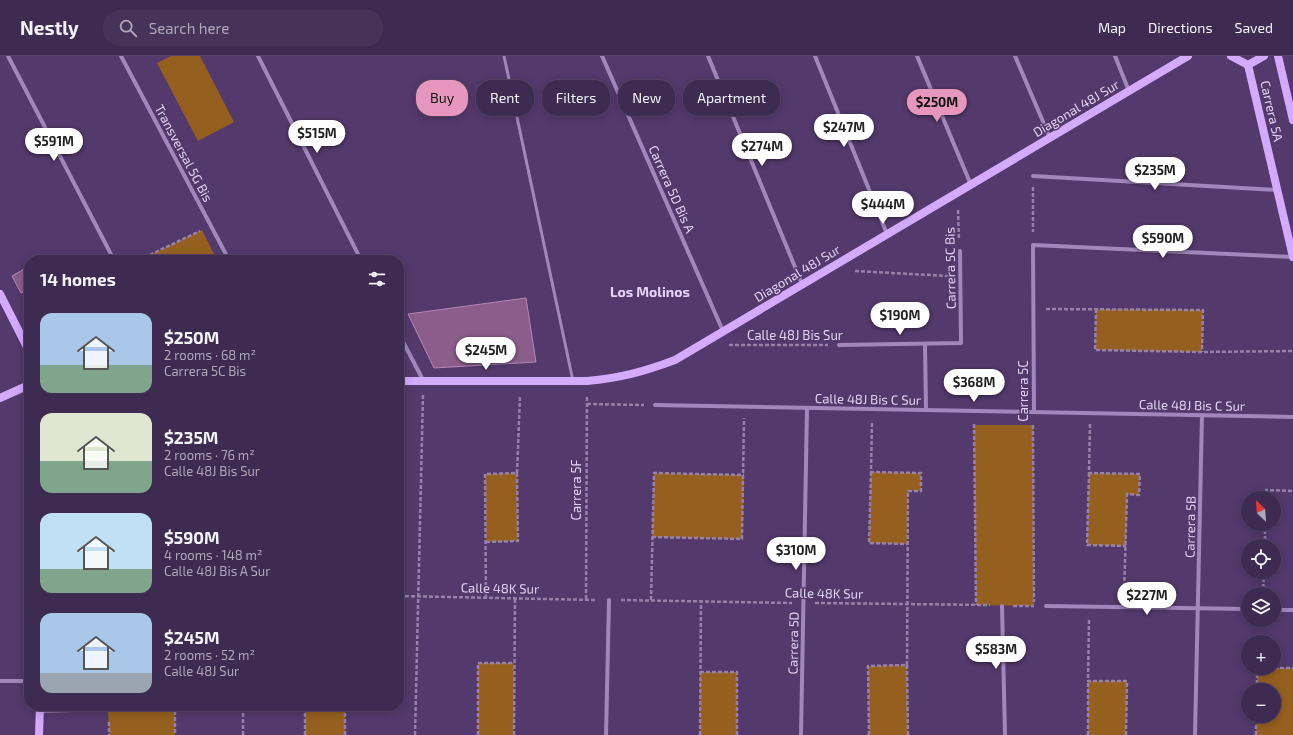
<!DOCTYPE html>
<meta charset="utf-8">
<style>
body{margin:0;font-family:"Exo 2",sans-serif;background:#453358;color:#f1f3f6;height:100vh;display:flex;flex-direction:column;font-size:15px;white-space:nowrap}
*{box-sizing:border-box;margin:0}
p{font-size:13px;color:#ada7b7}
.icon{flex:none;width:22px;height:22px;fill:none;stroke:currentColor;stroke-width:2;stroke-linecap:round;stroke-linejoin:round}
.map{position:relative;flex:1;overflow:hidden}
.drawer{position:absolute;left:24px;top:199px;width:380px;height:456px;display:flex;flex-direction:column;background:#3e2b51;border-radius:16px;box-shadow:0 2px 10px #0003,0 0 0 1px #574768}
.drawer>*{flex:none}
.hud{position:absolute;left:416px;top:24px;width:380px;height:36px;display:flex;gap:8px}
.needle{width:26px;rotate:335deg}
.tools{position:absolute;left:1241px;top:435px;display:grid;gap:8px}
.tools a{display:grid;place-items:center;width:40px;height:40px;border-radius:50%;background:#3e2b51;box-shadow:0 2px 10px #0003,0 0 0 1px #574768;font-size:20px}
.price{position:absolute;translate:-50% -34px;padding:0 9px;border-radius:14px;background:#fff;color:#222;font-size:13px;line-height:26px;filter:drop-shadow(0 1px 2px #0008)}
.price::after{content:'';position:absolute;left:50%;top:24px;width:12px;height:9px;margin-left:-6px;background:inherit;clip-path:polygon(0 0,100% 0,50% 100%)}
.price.on{background:#e797bd;color:#111}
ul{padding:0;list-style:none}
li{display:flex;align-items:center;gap:12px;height:100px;padding:0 16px}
li span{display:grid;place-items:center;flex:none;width:112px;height:80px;border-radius:12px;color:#555}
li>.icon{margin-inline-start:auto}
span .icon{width:48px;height:48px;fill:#fffc;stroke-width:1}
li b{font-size:17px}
h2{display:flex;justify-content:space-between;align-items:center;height:48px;padding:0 16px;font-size:17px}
.chip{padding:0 14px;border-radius:16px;background:#3e2b51;box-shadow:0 2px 10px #0003,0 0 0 1px #574768;font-size:14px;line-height:36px}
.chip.on{background:#e797bd;color:#111}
header{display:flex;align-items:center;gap:24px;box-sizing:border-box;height:56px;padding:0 20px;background:#3e2b51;border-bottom:1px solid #574768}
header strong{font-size:19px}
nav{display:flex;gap:22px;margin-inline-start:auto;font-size:14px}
.search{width:280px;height:36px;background:#453358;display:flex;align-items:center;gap:10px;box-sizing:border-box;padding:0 14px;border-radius:16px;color:#ada7b7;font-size:15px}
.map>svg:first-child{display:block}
.green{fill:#95601f}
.building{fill:#8a5d8b;stroke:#b687b7}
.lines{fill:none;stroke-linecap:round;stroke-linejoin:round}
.path{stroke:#9681ab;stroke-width:2.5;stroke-dasharray:4 2;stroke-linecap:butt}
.lane{stroke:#a187bc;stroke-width:3}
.street{stroke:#a187bc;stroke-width:4}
.secondary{stroke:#d3aafe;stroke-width:8}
.labels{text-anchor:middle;stroke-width:3;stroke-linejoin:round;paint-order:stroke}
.street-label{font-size:13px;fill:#e1d3f2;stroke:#53396c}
.neighbourhood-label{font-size:14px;font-weight:bold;fill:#e5d4f8;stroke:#53396c}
</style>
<header>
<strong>Nestly</strong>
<div class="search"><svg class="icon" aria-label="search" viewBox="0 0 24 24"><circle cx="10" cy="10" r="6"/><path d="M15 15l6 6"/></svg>Search here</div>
<nav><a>Map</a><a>Directions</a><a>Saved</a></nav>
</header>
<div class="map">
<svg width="1293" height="679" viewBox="0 0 1293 679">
<rect width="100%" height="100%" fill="#53396c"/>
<!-- green -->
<g class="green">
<path d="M171,0H200L234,66L198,85L157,7Z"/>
<path d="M202,174L217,204H139Z"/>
<path d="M1096,253L1203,254L1202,296L1095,294Z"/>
<path d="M974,369H1033L1034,550L976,549Z"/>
<path d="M871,416L921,417V435H908L907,488L869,487Z"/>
<path d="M517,417L518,485L486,486L485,418Z"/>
<path d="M654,417L744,419L742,483L652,481Z"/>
<path d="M1089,417L1140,418L1139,439H1127L1126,490L1087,489Z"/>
<rect x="478" y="607" width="36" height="72"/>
<path d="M907,609L908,679H869L868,610Z"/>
<path d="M1257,612H1293V679H1256V660H1274V634H1257Z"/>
<rect x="700" y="616" width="37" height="63"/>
<path d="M1088,625H1127L1126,679H1088Z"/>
<rect x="305" y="650" width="40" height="29"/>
<path d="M175,651V679H109L108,654Z"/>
</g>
<!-- building -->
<g class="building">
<path d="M26,212L29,216V233L21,237L12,220Z"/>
<path d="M526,242L536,306L434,312L408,258Z"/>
</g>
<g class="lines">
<!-- path -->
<g class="path">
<path d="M1033,131V176"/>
<path d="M958,154L959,184"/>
<path d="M139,204L200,175"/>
<path d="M855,215L948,220"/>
<path d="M1046,253L1203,254L1202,296"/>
<path d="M1096,253L1095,294L1202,296L1293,295"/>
<path d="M729,289H828"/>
<path d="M587,348L644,349"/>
<path d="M974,368L976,549"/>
<path d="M1090,368L1089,417L1140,418L1139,439L1127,438L1124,539"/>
<path d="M1033,369L1034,546"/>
<path d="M871,416L869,487L907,488"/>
<path d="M1089,417L1087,489L1126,490"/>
<path d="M1266,442V434L1293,435"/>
<path d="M652,481L742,483L744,362"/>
<path d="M486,486L518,485L517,417"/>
<path d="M1265,490V468"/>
<path d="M1263,538L1264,516"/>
<path d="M399,540L596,544"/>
<path d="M486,542L485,418L517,417L520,340"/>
<path d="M586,543L587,339"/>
<path d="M621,544L792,547"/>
<path d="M651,544L654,417L744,419"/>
<path d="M815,547L990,549"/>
<path d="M1013,550H1034"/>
<path d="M1089,564L1088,625H1127L1126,679"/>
<path d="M907,609L908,679"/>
<path d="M1274,612H1293"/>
<path d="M700,616H737V679"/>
<path d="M1257,634V612"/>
<path d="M119,653L175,651V679"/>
<path d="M109,666V679"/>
<path d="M243,679V650"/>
<path d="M305,679V650"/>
<path d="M345,679V650"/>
<path d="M415,679L423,339"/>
<path d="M478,679V607H514"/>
<path d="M514,679L515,542"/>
<path d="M700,679L701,545"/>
<path d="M869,679L868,610L907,609L908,435H921V417L871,416L872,366"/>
<path d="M1088,679V625"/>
<path d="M1256,679V660"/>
</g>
<!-- lane -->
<path class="lane" d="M504,0L573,325"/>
<!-- street -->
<g class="street">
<path d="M8,0L114,204"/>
<path d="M121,0L229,204"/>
<path d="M258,0L361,204"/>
<path d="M602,0L723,275"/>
<path d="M708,0L802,228"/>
<path d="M815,0L887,178"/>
<path d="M917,0L971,129"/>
<path d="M1015,0L1050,82"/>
<path d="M1115,0L1129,35"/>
<path d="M1033,120L1278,134"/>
<path d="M399,278L423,324"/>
<path d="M925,288L926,354"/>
<path d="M839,289L961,287L960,195"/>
<path d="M655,349L1293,361"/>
<path d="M1034,356L1033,189L1293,201"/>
<path d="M1002,550L1005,679"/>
<path d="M1046,550L1248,553"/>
<path d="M1274,554H1293"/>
<path d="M0,625H29"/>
<path d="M40,655L108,653"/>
<path d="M606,679L609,544"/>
<path d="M801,679L807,352"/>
<path d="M1195,679L1202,359"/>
</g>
<!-- secondary -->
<g class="secondary">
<path d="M1231,0L1248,9"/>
<path d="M1278,0L1293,64"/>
<path d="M1248,9L1293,201"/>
<path d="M1248,9L1264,0"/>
<path d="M0,238L29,295"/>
<path d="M399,325H587C620,322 643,316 675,304L1188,0"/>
<path d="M0,342L29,329"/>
<path d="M39,679L40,650"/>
</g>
</g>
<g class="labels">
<!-- street labels -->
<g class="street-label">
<text transform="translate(1076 52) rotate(-31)" y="5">Diagonal 48J Sur</text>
<text transform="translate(1272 55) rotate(77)" y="5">Carrera 5A</text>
<text transform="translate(184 97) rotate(62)" y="5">Transversal 5G Bis</text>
<text transform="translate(672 133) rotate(66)" y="5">Carrera 5D Bis A</text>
<text transform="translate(950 212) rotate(-91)" y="5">Carrera 5C Bis</text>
<text transform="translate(797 217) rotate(-31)" y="5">Diagonal 48J Sur</text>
<text x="795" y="284">Calle 48J Bis Sur</text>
<text transform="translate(1023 335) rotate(-90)" y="5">Carrera 5C</text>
<text transform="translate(868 343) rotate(1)" y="5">Calle 48J Bis C Sur</text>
<text transform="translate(1192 349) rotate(1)" y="5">Calle 48J Bis C Sur</text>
<text transform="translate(576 434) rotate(-90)" y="5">Carrera 5F</text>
<text transform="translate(1190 471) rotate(-89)" y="5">Carrera 5B</text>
<text transform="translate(500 532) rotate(1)" y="5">Calle 48K Sur</text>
<text transform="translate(824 537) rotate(1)" y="5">Calle 48K Sur</text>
<text transform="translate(793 587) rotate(-89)" y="5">Carrera 5D</text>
</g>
<!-- neighbourhood labels -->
<g class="neighbourhood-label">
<text x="650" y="241">Los Molinos</text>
</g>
</g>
</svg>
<div class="tools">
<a><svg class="needle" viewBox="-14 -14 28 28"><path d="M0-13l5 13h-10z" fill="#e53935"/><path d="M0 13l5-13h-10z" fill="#ada7b7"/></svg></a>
<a><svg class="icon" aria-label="locate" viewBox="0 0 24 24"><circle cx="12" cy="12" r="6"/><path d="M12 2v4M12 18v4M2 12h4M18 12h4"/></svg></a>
<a><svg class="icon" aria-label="layers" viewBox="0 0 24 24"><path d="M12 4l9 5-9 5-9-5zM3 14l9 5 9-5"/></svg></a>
<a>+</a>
<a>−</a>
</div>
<b class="price on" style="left:937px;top:67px">$250M</b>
<b class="price" style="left:844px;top:92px">$247M</b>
<b class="price" style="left:317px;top:98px">$515M</b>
<b class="price" style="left:54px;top:106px">$591M</b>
<b class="price" style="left:762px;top:111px">$274M</b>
<b class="price" style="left:1155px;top:135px">$235M</b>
<b class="price" style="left:883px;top:169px">$444M</b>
<b class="price" style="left:1163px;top:203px">$590M</b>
<b class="price" style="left:900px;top:280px">$190M</b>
<b class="price" style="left:486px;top:315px">$245M</b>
<b class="price" style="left:974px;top:347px">$368M</b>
<b class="price" style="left:796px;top:515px">$310M</b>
<b class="price" style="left:1147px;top:560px">$227M</b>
<b class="price" style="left:996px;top:614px">$583M</b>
<div class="hud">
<a class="chip on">Buy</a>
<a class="chip">Rent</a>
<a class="chip">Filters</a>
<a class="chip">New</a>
<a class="chip">Apartment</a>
</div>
<section class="drawer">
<h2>14 homes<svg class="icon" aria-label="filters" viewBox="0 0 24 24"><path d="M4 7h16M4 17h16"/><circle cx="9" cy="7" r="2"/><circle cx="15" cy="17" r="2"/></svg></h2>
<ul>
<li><span style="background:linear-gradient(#a9c7e8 65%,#7fa58c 0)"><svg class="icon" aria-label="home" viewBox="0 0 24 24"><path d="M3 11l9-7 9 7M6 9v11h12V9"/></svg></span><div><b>$250M</b><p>2 rooms · 68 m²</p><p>Carrera 5C Bis</p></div></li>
<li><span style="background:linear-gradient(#dfe7d0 60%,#7fa58c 0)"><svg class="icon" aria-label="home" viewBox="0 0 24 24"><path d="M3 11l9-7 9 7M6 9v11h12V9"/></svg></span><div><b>$235M</b><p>2 rooms · 76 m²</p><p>Calle 48J Bis Sur</p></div></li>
<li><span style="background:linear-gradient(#bfe0f5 70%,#7fa58c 0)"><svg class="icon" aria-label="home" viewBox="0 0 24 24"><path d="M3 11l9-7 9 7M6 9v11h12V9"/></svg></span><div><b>$590M</b><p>4 rooms · 148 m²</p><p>Calle 48J Bis A Sur</p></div></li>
<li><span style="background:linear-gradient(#a9c7e8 75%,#9aa5b1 0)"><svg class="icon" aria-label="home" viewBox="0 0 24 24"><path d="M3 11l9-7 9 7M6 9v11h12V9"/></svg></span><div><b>$245M</b><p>2 rooms · 52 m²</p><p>Calle 48J Sur</p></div></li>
</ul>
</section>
</div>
